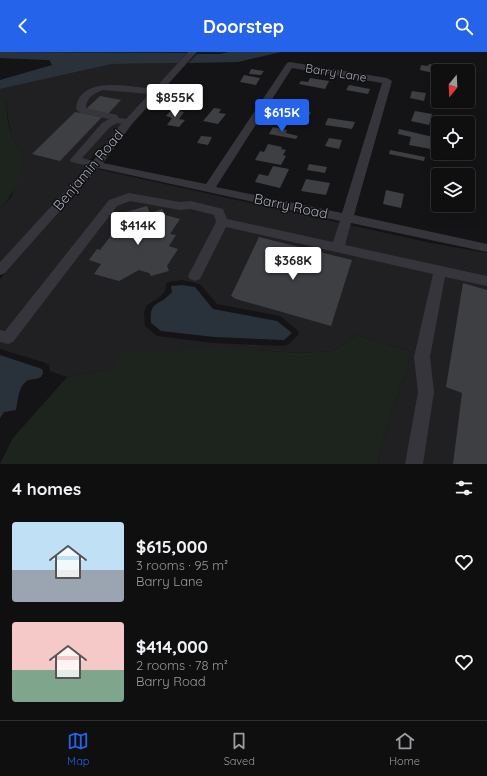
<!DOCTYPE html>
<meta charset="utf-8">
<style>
body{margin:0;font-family:Quicksand,sans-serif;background:#181819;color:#f1f3f6;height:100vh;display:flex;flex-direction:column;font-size:15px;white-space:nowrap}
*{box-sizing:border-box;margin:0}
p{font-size:13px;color:#9b9c9f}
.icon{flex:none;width:22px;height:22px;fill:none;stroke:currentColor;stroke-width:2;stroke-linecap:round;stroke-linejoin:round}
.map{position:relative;height:412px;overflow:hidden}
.sheet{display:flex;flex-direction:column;background:#0f0f10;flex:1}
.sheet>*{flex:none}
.needle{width:26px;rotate:198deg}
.fabs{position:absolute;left:431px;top:12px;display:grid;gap:8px}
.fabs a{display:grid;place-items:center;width:44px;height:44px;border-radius:4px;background:#0f0f10;box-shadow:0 4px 16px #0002,0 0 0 1px #2f2f30;font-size:20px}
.price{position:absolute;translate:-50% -34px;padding:0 9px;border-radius:4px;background:#fff;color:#222;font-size:13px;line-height:26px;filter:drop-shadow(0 1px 2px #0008)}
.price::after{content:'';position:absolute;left:50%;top:24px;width:12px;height:9px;margin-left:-6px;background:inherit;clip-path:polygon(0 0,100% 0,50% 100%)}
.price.selected{background:#2563eb;color:#fff}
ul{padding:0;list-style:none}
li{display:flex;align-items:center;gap:12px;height:100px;padding:0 12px}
li span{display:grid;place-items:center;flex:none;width:112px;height:80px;border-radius:4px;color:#555}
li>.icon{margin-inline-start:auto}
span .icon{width:48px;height:48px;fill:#fffc;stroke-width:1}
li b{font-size:17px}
h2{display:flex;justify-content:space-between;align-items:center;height:48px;padding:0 12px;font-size:17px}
header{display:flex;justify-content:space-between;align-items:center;height:52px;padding:0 12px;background:#2563eb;color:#fff;font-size:18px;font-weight:700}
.menu{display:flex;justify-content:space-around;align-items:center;height:56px;border-top:1px solid #2f2f30;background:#0f0f10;font-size:11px;color:#9b9c9f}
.menu a{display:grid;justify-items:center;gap:2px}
.menu .selected{color:#2563eb}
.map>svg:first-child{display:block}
.built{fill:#202023;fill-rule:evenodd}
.green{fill:#1c241d}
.water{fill:#29323a}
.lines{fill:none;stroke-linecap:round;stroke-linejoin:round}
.canal{fill:#29323a;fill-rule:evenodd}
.building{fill:#3e3f43}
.minor{fill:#35353b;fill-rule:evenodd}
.labels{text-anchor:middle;stroke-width:3;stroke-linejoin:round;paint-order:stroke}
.far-street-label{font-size:12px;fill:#a5aab6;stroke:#0f0f11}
.street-label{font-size:14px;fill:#a5aab6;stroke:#0f0f11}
</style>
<header><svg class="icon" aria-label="back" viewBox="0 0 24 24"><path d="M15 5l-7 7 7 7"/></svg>Doorstep<svg class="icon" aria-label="search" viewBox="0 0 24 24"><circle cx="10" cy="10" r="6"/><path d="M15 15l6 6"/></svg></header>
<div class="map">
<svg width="487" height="412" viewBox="0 0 487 412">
<rect width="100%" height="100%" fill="#141416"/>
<!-- built -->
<g class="built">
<path d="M178,11L124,69L109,88L85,112L89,113L0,210V157L12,144L23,103L12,86L8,66L6,49L0,46V37L112,12Z"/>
<path d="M97,117L431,191L487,201V412H378L381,394L400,335L407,320L410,299L356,283L333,299L299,301L257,298L115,316V317L67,325L50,319L49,313L46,311L0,297V227ZM182,228L200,232L217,252L280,264L296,277L299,280L298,283L289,292L283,294L213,291L157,284L145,274L144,261L146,254L161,244L165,239L166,232L169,230Z"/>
</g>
<!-- green -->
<g class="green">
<path d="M0,46L6,49C7,61 8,74 12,85C14,92 22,97 23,104C25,123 12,143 0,157Z"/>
<path d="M356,283L410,299L407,320L400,335L381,394L378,412H0L13,386L67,325L115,317L119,301L195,297L257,298L299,301L333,299Z"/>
</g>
<!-- water -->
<g class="water">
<path d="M0,0L187,1L178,11L112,12L0,37V28L52,13L48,5L0,3Z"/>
<path d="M229,0H281L238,10L188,11L197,2H220Z"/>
<path d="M182,233L195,235L213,257L277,269L292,281L284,288L214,285L161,279L151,271C149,248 159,255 172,240L171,234Z"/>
<path d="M0,303L42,317L43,321L41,325C37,327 32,327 28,328C18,334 18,349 16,358L4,360L0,366Z"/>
</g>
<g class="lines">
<!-- canal -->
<path class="canal" d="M0,0L68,3L73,6L68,9L0,6Z"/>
</g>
<!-- building -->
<g class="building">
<path d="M429,12L441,14L438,22L420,18L421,13L428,14Z"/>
<path d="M251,17L264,19L261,23L249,22Z"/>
<path d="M244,23L260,26L256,33L240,30Z"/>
<path d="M310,26L329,29L325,37L299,32L301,29L308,30Z"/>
<path d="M349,33L370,37L368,42L346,38Z"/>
<path d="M412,39L426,41L424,49L410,46Z"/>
<path d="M100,44L121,48L108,62L86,57Z"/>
<path d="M214,56L221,57L219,61L226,62L218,72L203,69Z"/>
<path d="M289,56L311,60L307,68L285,64Z"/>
<path d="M172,57L184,60L179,67L185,68L179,75L167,73L172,66L166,64Z"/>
<path d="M415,59L432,62L429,73L411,69Z"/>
<path d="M75,60L102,65L60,109L32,102Z"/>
<path d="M328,66L355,70L352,77L325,73Z"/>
<path d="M273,75L287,78L286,81L298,84L296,87L269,82Z"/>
<path d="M399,77L433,85L431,97L409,93L411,85L398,82Z"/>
<path d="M201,84L212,85L208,93L197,91Z"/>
<path d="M329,86L342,88L339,97L325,94Z"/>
<path d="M268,92L282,95L281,97L286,98L283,103L286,104L281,113L255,108L260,99L264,100Z"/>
<path d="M390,98L425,105L424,109L389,102Z"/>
<path d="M309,112L327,115L325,121L307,118Z"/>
<path d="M273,114L289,117L280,136L255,130L259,122L268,124Z"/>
<path d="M306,127L330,131L326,143L301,139Z"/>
<path d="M386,138L404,142L401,156L383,152Z"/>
<path d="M147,154L150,161L162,157L165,163L180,167L170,182L176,183L169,194L178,197L167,214L169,219L151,224L149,221L139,218L119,229L94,222L101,212L89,208L97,197L100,198L113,181L117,182L122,176L119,171L130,168L126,160Z"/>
<path d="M259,185L352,208L331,274L236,247L231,244Z"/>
<path d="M463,231L487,238V412H453L462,341L446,335Z"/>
</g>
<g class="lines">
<!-- minor -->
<path class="minor" d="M188,0H197L132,72L103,111L206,132L287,11L290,10L387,26L392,29L354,163L487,192V200L351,171L345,193L487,224V234L445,225L430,305L434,340L423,412H405L418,340L414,305L433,222L226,175L200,227L195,229L190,227L188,224L216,170L214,163L191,157L180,158L130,149L117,154L13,290L8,292L0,290V278L5,279L109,148L129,141L180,150L191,149L223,157L227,167L333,190L340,169L98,116L5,221L0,223V210L88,114L71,110L70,108L102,71L109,67L80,61L76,57C79,22 131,35 154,37ZM292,16L382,31L342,161L216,135ZM103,38L149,42L126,67L119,66L117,63L86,56C86,46 94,41 103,38ZM117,71L121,72L93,109L82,106L110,75Z"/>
</g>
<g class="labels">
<!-- far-street labels -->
<g class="far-street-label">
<text transform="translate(336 21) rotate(9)" y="4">Barry Lane</text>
</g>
<!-- street labels -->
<g class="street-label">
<text transform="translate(88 118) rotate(-50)" y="5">Benjamin Road</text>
<text transform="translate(291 154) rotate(12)" y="5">Barry Road</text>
</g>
</g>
</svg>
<div class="fabs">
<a><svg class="needle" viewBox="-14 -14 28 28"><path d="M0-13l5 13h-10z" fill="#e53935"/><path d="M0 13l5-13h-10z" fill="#9b9c9f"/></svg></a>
<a><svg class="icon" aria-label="locate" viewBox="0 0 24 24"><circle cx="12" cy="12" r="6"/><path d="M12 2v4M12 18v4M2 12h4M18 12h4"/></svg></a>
<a><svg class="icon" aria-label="layers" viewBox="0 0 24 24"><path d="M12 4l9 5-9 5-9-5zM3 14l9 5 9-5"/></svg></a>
</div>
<b class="price" style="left:175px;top:66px">$855K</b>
<b class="price selected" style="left:282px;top:81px">$615K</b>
<b class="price" style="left:138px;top:194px">$414K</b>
<b class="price" style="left:293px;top:229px">$368K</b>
</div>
<section class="sheet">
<h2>4 homes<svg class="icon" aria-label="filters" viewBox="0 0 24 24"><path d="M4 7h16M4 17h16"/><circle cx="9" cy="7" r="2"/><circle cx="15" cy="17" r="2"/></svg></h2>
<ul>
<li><span style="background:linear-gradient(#bfe0f5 60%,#9aa5b1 0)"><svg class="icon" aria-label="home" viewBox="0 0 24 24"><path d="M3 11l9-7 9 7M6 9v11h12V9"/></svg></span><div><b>$615,000</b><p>3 rooms · 95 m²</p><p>Barry Lane</p></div><svg class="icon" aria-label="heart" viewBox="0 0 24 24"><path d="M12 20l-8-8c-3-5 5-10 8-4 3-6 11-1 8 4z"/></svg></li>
<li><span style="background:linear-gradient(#f6c9c9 60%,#7fa58c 0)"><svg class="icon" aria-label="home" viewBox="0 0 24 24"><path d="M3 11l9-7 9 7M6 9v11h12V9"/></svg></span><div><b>$414,000</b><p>2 rooms · 78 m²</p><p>Barry Road</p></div><svg class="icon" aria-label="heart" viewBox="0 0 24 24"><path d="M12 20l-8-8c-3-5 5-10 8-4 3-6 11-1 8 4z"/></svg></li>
</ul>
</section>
<nav class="menu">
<a class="selected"><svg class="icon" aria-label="map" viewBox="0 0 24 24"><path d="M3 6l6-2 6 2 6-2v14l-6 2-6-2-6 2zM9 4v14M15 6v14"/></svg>Map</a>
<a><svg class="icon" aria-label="saved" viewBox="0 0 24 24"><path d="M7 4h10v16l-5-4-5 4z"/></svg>Saved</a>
<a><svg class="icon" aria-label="home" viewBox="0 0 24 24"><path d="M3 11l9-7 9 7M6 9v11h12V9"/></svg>Home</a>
</nav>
